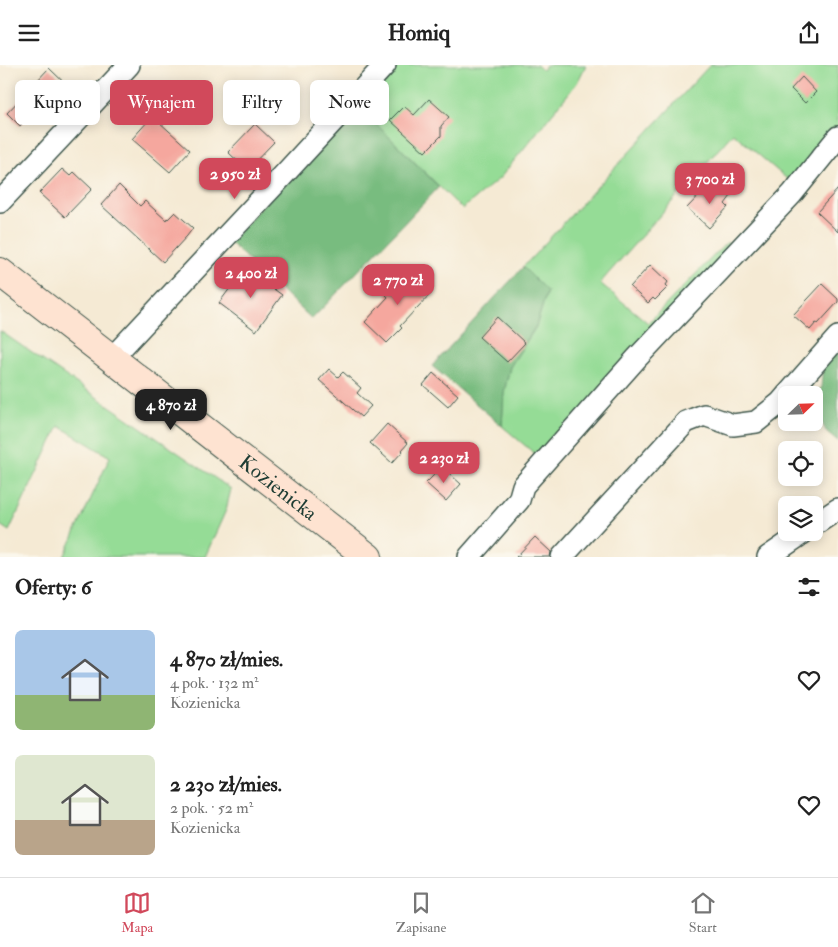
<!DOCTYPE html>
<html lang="pl">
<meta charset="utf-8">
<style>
body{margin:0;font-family:"IM FELL Double Pica",serif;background:#f2f2f2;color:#222;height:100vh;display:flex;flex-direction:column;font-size:19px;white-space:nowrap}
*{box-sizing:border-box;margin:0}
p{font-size:16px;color:#767676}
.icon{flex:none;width:28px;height:28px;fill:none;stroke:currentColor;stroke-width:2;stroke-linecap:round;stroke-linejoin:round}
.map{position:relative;height:492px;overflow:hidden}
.side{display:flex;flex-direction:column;background:#fff;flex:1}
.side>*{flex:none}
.top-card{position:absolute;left:15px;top:15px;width:500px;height:45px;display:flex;gap:10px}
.needle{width:32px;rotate:67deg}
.buttons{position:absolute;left:778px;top:321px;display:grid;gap:10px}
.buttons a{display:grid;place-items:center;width:45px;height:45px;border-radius:8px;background:#fff;box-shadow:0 2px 12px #0003;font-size:25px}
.price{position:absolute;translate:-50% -42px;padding:0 11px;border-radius:10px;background:#d1495b;color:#fff;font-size:16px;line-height:32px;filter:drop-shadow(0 1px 2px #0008)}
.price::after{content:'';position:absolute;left:50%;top:30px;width:15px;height:11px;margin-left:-8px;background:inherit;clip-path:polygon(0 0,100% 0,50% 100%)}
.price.on{background:#222;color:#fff}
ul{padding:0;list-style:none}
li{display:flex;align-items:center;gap:15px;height:125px;padding:0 15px}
li span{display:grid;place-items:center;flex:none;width:140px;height:100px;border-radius:8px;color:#555}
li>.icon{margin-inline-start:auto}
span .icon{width:60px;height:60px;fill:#fffc;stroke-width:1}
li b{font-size:21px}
h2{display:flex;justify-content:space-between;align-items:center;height:60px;padding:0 15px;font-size:21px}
.chip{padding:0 18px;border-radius:8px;background:#fff;box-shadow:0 2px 12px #0003;font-size:18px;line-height:45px}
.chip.on{background:#d1495b;color:#fff}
header{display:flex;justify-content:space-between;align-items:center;height:65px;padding:0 15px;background:#fff;font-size:22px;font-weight:800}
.tabs{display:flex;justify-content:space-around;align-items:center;height:70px;border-top:1px solid #e0e0e0;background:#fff;font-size:14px;color:#767676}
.tabs a{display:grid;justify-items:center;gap:2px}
.tabs .on{color:#d1495b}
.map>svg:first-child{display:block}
.green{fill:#95dc96;stroke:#5a8c65}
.forest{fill:#78bc7f;stroke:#4c7c5a}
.building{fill:#f5a79e}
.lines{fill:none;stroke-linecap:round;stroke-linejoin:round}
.street-casing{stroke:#3f574c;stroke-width:24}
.secondary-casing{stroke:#3f574c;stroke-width:30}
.street{stroke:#fff;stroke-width:21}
.secondary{stroke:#fee3d1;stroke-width:28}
.labels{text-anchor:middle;stroke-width:4.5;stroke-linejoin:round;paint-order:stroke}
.street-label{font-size:21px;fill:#1f3d34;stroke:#fbf7ec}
</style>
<header><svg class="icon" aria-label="menu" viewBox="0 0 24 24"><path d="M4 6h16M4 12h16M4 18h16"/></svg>Homiq<svg class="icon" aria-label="share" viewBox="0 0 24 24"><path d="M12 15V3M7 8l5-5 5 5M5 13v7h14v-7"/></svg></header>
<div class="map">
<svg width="838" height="492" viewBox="0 0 838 492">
<rect width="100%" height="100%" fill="#fbf7ec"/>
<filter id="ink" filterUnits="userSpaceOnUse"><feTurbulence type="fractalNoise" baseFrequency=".02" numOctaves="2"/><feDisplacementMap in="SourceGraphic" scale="10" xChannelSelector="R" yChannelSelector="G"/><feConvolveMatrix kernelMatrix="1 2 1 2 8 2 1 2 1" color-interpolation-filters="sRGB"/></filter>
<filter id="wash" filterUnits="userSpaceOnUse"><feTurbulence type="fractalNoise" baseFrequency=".0096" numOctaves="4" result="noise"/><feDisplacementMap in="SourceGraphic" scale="20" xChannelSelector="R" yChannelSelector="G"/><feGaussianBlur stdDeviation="1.12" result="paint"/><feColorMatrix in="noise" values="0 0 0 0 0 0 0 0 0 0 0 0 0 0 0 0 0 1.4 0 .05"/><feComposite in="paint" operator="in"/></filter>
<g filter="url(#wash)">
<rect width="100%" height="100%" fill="#f5ead4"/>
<!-- green -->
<g class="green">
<path d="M389,0H537L542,5L546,0H586L577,18L500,113L462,144L355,38Z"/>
<path d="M710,0H838V64L793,119L733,68L600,218L648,258L727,177L733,183L547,388L535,389L502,361L504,327L510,302L536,262L547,226L523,202Z"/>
<path d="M0,266L231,424L226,445L205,492H64L110,392L59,361L9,466L0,460Z"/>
</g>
<!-- forest -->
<g class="forest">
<path d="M355,38L439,122L312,254L229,177Z"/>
<path d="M523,202L547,226L536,261L510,302L504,327L502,361L432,301Z"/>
<path d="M838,282V376L826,366L814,342V331L821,323L823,300Z"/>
</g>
<g id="blocks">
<!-- building -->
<g class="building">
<path d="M49,3L78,31L58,53L42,37L20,61L7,48Z"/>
<path d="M802,12L816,27L805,38L791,24Z"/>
<path d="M138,24L165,47L158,56L190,85L170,107L132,74L149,55L128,37Z"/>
<path d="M429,34L449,52L441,61V71L425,87L390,55L404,41L414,50Z"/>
<path d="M255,59L274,77L247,105L228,87Z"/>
<path d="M62,104L70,111L74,107L92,124L65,152L39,128Z"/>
<path d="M717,118L731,131L725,139L728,142L709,163L687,143L707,122L710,125Z"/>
<path d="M119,120L140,141L145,136L166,155L167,153L168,154L175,147L193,163L187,171L163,197L101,140Z"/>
<path d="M838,124V167L817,147Z"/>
<path d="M650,200L668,217L666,220L668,222L655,235L653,233L648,238L630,222Z"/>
<path d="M245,203L282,230L256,266L219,238Z"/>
<path d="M408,205L432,227L400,261L402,263L387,278L365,257L388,232L386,230Z"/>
<path d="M822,219L838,234V237L818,259L816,258L810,265L793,250Z"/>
<path d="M497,252L525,278L507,297L479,272Z"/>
<path d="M329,304L338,312L343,307L361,323L357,328L371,341L361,352L319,315Z"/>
<path d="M433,308L458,330L448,342L423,320Z"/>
<path d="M387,359L408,378L402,385L403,386L392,398L370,378Z"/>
<path d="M442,402L461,419L446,436L426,418Z"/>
<path d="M535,472L551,487L550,492H516Z"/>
</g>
</g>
</g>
<g filter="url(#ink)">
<use href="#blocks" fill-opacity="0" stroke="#3f574c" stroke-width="1"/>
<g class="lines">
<defs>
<g id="street">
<path d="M0,137L129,0"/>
<path d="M111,294L278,116L385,0"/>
<path d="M787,330L838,272"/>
<path d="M814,460L838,444"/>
<path d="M469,492L519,435L523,421L636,294L792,129L838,72"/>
<path d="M562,492L686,357L704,350L733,360L756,357L780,338L786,331"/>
<path d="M768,492L803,468"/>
</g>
<g id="secondary">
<path id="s1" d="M0,207L368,492"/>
</g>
</defs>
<!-- street casing -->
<use href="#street" class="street-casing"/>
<!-- secondary casing -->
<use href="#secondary" class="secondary-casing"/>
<!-- street -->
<use href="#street" class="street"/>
<!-- secondary -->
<use href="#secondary" class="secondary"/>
</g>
</g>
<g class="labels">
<!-- street labels -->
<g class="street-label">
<text dy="7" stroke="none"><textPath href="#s1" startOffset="352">Kozienicka</textPath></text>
</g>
</g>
</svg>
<div class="buttons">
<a><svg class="needle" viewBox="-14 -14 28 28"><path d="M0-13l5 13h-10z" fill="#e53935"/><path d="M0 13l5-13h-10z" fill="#767676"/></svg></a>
<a><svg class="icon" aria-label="locate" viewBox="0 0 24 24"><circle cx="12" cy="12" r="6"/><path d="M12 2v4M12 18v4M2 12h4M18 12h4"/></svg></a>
<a><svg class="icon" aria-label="layers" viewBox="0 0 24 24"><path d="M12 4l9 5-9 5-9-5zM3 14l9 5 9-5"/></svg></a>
</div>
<b class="price" style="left:235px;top:135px">2 950 zł</b>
<b class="price" style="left:710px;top:140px">3 700 zł</b>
<b class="price" style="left:251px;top:234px">2 400 zł</b>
<b class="price" style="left:398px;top:241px">2 770 zł</b>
<b class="price on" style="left:171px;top:366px">4 870 zł</b>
<b class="price" style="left:444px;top:419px">2 230 zł</b>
<div class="top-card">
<a class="chip">Kupno</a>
<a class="chip on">Wynajem</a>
<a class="chip">Filtry</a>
<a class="chip">Nowe</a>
</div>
</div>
<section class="side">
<h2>Oferty: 6<svg class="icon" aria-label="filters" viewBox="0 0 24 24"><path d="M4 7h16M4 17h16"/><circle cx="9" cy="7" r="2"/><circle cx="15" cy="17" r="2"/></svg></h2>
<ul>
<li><span style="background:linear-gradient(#a9c7e8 65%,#8fb573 0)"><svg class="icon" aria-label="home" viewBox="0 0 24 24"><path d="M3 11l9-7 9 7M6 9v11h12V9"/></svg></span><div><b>4 870 zł/mies.</b><p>4 pok. · 132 m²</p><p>Kozienicka</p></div><svg class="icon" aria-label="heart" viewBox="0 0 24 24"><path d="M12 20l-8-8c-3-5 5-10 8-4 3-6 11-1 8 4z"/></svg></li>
<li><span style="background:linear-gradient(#dfe7d0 65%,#b9a48a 0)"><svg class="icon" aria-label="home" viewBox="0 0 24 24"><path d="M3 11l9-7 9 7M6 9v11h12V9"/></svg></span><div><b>2 230 zł/mies.</b><p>2 pok. · 52 m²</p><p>Kozienicka</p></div><svg class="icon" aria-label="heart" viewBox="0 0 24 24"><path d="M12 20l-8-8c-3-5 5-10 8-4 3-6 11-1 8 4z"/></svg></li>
</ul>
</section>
<nav class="tabs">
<a class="on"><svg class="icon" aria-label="map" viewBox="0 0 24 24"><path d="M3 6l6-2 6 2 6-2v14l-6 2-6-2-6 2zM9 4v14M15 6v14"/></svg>Mapa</a>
<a><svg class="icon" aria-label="saved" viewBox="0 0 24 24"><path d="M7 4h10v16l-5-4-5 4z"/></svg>Zapisane</a>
<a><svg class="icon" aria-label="home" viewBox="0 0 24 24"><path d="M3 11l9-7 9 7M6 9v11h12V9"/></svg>Start</a>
</nav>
